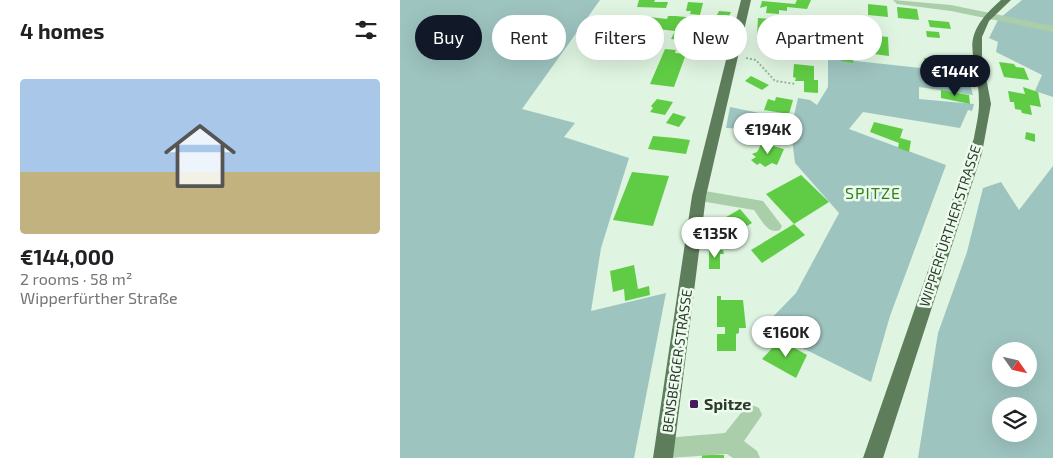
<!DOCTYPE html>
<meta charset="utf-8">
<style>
body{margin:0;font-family:"Exo 2",sans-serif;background:#f2f2f2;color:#202124;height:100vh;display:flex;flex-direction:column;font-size:19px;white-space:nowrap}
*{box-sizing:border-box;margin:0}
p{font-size:16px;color:#757577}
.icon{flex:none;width:28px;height:28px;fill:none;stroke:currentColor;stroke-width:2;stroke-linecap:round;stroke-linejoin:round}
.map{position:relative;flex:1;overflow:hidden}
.panel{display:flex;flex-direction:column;background:#fff;width:400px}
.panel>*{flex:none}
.hud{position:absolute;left:15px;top:15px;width:475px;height:45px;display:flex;gap:10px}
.needle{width:32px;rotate:124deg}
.buttons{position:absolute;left:592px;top:342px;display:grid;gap:10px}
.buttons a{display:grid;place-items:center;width:45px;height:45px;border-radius:50%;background:#fff;box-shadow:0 5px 20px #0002;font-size:25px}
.price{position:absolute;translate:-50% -42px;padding:0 11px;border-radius:18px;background:#fff;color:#222;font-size:16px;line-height:32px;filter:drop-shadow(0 1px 2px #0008)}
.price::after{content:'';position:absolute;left:50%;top:30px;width:15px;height:11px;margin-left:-8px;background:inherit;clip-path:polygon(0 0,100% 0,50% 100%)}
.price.active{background:#111827;color:#fff}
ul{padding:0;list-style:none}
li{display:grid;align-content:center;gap:10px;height:265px;padding:0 20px}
li span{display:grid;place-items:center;height:155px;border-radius:5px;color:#555}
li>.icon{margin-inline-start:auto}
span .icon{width:90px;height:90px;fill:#fffc;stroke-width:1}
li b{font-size:21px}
h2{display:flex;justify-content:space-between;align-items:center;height:60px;padding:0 20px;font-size:21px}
.pill{padding:0 18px;border-radius:22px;background:#fff;box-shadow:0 5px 20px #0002;font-size:18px;line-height:45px}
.pill.active{background:#111827;color:#fff}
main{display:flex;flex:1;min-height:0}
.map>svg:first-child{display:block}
.green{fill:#9ec4c0;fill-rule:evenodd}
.building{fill:#60cc45}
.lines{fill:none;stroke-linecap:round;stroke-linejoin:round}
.path{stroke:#94b994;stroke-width:2;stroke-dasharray:2 2;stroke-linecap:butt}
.minor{fill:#aacdaa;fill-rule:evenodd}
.major{fill:#5e7d5a;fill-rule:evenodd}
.poi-dot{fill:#461c5e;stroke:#ecfbed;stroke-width:2}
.labels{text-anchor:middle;stroke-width:5;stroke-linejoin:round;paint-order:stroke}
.street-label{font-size:14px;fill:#2c3a2a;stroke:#ecfbed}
.quarter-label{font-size:16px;letter-spacing:1px;fill:#31821d;stroke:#ecfbed}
.near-poi-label{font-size:16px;font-weight:bold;fill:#2c3a2a;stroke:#ecfbed;text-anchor:start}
</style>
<main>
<section class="panel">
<h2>4 homes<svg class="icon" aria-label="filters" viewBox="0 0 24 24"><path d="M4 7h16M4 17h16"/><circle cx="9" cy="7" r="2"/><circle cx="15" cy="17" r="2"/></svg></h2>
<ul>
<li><span style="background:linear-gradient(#a9c7e8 60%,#c2b280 0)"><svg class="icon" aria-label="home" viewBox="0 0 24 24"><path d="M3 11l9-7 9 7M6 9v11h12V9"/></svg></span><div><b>€144,000</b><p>2 rooms · 58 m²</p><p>Wipperfürther Straße</p></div></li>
</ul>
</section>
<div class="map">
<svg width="653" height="458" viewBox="0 0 653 458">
<rect width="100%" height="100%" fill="#dff4e1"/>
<!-- green -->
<g class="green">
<path d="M0,0H200L122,109L175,123L164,137L229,158L201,248L191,311L266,293L234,458H0Z"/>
<path d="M622,0H653V28L600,18Z"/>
<path d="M598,20L653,30V97L635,91L642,75L596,52L598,42L589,38Z"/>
<path d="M428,58L567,73L573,95L519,87V99L574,104L572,111L568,110L560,128L463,112L449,129L546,165L490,316L471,382L362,328L396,293L439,213L395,163L391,131L326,128L330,107L393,120L398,98L410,100L417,105L428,87Z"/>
<path d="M653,166V458H518L538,333L567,252L583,188L601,182L619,210ZM601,351H629V379H601ZM601,406H629V434H601Z"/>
</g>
<!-- building -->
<g class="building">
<path d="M239,0H255L254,2H268L266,8L237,7Z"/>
<path d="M397,0H411L407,9L387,7V11L379,10V14L366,13L367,6L360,8L362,1L395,4Z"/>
<path d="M288,2L303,3L300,15L290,14L291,11H286Z"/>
<path d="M468,4L487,6L488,17L468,15Z"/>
<path d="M497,7L517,9L519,20L498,18Z"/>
<path d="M319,11L331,12L328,18L316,17Z"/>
<path d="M240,16L267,19L268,16H275L297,18L292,33L285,32L280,40L271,39L275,31L232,26Z"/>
<path d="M358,18L370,19V23L381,24L382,19L389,20L387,29L372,28L370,36L357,35Z"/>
<path d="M438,19L456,21L453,63L441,61L445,28H438Z"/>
<path d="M528,20L549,22L551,29L530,27Z"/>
<path d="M422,22L431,23L424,32L408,29L409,26L419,28Z"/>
<path d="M301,24L324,27L322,34L299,31Z"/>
<path d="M526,31L539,32L540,38L527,37Z"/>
<path d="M403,35L410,37L402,46L391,42Z"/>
<path d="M470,35L488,37L489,56L466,53L464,44L470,42Z"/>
<path d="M291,41H308L321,45L318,52L288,48Z"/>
<path d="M265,49L276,50L275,53L286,54L274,87L250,84Z"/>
<path d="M372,50L390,53L388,60L369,57Z"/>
<path d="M536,56L545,57V60H551L553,69L535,67V70L522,69L521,65L526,66L524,58L536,59Z"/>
<path d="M599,62L614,64L616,67L624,68L629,80L604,77Z"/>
<path d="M394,64L414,66V80H418V93L404,92V81H395L396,78L393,77Z"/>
<path d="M351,76L369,85L362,90L345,81Z"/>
<path d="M623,87L638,92L641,107L630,105L632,115L622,113L621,110L615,109L614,102H610L608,91L625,94Z"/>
<path d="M541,90L569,95L570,104L541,98Z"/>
<path d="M376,97L393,100L389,114L364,110L368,99L375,101Z"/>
<path d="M257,99L273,102L265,115L250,112L253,108L251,106Z"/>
<path d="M273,113L286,117L279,127L266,123Z"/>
<path d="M474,122L503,129L500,138L511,141L509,152L498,148L499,143L470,132Z"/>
<path d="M626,132L635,134V142L625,139Z"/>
<path d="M253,136L275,138L290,140L286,154L248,149Z"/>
<path d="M362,143L384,149L377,165L372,163L365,167L360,163L357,165L351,160L356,157L352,154L357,152Z"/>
<path d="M232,172L269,176L253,226L213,220Z"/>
<path d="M401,175L429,202L394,224L366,194Z"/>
<path d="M340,209L352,223L321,241L309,227Z"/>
<path d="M394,224L405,235L362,263L351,250Z"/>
<path d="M309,250H323L324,254H320V269H309Z"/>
<path d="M234,265L238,289L249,286L250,295L225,301L224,289L213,292L210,271Z"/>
<path d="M317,296H321V300H343L346,328H339V333L336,334V351H317V334H325V327H317Z"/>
<path d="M380,340L407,355L396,378L362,359Z"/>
<rect x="302" y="455" width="22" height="3"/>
</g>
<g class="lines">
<!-- path -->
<path class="path" d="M346,58L356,60L375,81L396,84"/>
<!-- minor -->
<g class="minor">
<path d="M493,0L551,5L653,26V32L551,11L497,4Z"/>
<path d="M311,16L344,20L346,22C336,29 317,20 304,25L302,31L341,38V42L297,38L292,32L295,23Z"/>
<path d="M299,190L363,201L382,226L380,230C368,235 361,219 354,210L294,200L292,196L294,192Z"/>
<path d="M352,405L359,408L362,415L344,441L357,451L360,458H333L327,454L269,458L258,455L255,448L258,441L265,438L325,433L345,408Z"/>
</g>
<!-- major -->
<g class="major">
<path d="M341,0H351L306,196L273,458H253L292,196Z"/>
<path d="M601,0H611L589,21L582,37V56L591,104L582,153L483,458H463L574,138C576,126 579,115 579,103C579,53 554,41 601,0Z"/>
</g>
</g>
<!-- markers -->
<rect class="poi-dot" x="289" y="399" width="10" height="10" rx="2.5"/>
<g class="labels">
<!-- street labels -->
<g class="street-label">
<text transform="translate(550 226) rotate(-72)" y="5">WIPPERFÜRTHER STRASSE</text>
<text transform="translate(277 361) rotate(-82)" y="5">BENSBERGER STRASSE</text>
</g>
<!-- quarter labels -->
<g class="quarter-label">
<text x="473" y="199">SPITZE</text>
</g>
<!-- near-poi labels -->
<g class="near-poi-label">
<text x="304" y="410">Spitze</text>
</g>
</g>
</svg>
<div class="buttons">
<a><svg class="needle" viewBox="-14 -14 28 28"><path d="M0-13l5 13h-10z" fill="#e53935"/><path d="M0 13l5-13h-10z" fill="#757577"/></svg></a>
<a><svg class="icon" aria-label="layers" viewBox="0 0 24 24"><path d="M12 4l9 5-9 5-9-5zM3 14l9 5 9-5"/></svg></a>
</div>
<b class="price active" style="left:555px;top:97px">€144K</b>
<b class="price" style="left:368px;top:155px">€194K</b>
<b class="price" style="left:315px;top:259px">€135K</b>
<b class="price" style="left:386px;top:358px">€160K</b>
<div class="hud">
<a class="pill active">Buy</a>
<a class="pill">Rent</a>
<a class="pill">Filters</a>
<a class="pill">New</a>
<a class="pill">Apartment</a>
</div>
</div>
</main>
